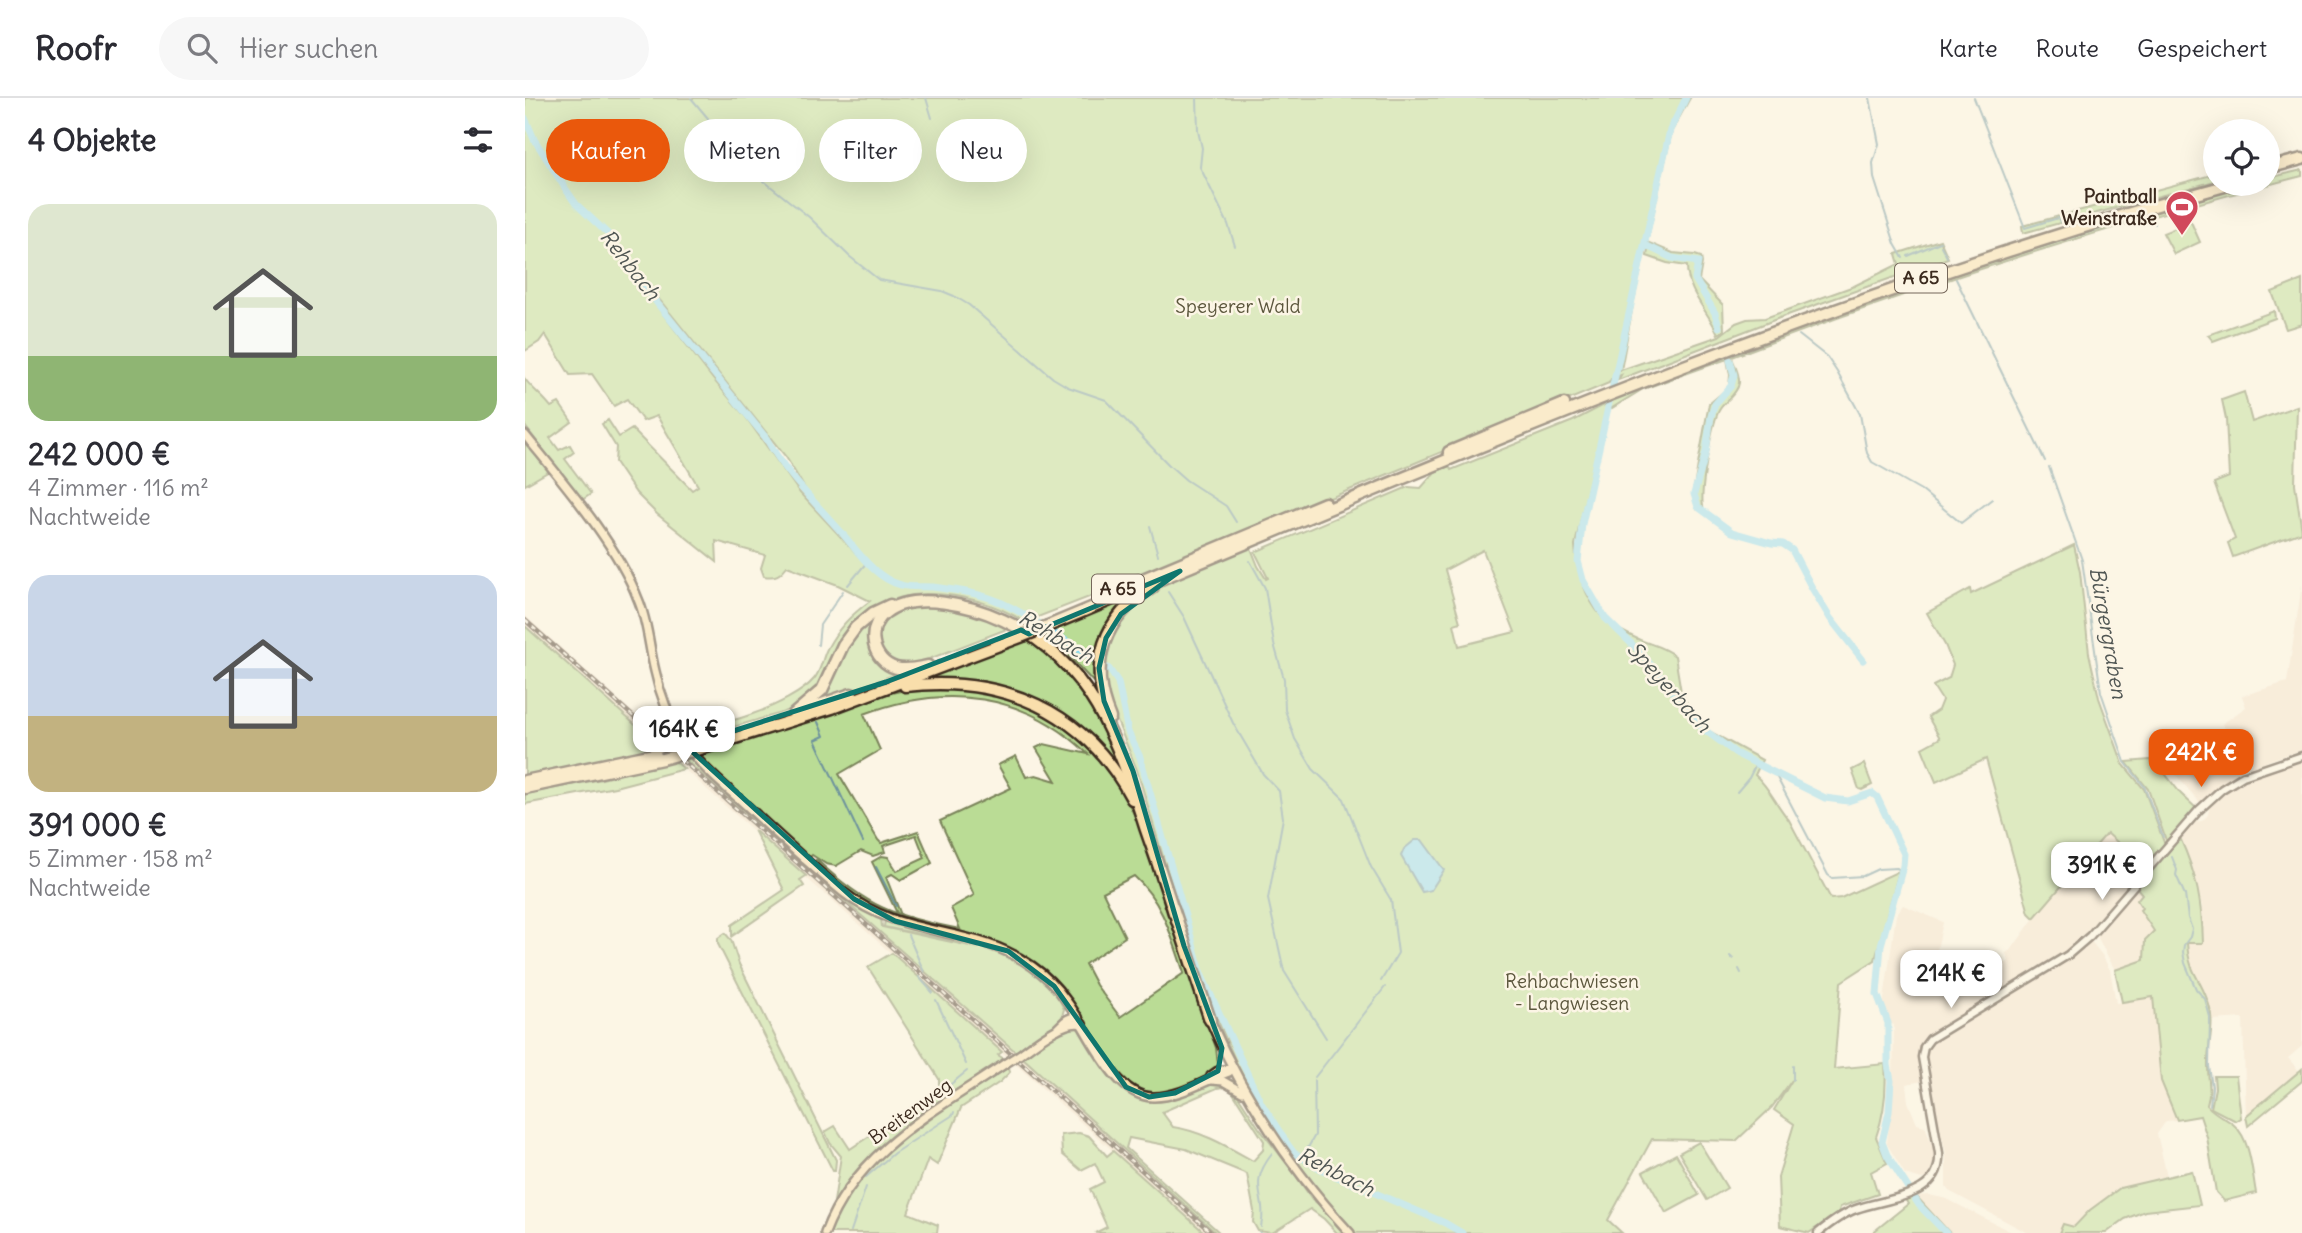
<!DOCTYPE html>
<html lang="de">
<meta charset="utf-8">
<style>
body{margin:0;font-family:Delius,sans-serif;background:#f7f7f7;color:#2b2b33;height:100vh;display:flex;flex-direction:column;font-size:26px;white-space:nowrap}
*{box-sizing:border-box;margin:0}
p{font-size:23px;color:#7c7c81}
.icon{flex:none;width:38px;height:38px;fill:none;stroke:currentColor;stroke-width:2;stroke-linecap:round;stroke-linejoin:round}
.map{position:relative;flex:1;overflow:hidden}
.details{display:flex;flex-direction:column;background:#fff;width:525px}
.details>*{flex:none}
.top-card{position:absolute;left:21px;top:21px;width:665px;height:63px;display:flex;gap:14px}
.buttons{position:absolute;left:1678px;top:21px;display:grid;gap:14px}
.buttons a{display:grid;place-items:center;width:77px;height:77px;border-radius:50%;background:#fff;box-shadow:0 7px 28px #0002;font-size:35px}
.price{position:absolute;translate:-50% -60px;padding:0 16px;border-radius:14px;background:#fff;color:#222;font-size:23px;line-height:46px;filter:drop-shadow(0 2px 4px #0008)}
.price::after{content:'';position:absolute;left:50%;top:42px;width:21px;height:16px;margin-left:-10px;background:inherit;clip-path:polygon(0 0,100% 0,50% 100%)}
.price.on{background:#ea580c;color:#fff}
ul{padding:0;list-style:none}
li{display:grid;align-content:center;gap:14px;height:371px;padding:0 28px}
li span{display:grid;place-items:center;height:217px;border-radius:21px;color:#555}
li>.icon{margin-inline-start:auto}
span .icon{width:126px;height:126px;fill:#fffc;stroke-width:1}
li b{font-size:30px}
h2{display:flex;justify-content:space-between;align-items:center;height:84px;padding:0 28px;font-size:30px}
.pill{padding:0 24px;border-radius:32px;background:#fff;box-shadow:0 7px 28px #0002;font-size:24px;line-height:63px}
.pill.on{background:#ea580c;color:#fff}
header{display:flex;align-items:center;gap:42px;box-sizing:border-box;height:98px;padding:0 35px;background:#fff;border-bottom:2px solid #e1e1e2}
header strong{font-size:33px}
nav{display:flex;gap:38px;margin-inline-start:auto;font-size:24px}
.search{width:490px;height:63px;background:#f7f7f7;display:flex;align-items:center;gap:18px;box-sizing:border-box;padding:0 24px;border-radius:38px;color:#7c7c81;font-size:26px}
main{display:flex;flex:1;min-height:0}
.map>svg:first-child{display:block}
.built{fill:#f4e2cc}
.green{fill:#badc95;stroke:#7a835a;stroke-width:2;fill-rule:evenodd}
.water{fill:#90d9f1;stroke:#6e939d;stroke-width:2}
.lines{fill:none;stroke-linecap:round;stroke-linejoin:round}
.stream{stroke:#6e939d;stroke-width:2}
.river{stroke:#90d9f1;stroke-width:7}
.minor-casing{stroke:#3b2a1e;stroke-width:11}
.major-casing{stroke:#3b2a1e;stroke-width:12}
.highway-casing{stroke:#3b2a1e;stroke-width:15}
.minor{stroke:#fcf5e5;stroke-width:6}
.major{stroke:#f9deab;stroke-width:7}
.highway{stroke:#f9deab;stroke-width:10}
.rail-casing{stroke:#3b2a1e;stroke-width:4.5}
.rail{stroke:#fcf5e5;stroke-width:2;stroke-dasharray:5;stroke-linecap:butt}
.major-bridge-casing{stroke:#3b2a1e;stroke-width:12;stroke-linecap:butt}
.highway-bridge-casing{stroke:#3b2a1e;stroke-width:15;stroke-linecap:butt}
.major-bridge{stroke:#f9deab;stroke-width:7}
.highway-bridge{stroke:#f9deab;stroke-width:10}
.marked{fill:none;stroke:#0f766e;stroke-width:5;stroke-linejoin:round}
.labels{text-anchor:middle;stroke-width:5;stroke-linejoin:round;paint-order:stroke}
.shield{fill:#fcf5e5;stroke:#75675a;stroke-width:2}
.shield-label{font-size:18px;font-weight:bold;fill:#3b2a1e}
.poi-label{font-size:19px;font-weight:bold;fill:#3b2a1e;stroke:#fcf5e5;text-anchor:end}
.park-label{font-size:19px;fill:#5b563c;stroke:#fcf5e5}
.street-label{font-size:19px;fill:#3b2a1e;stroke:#fcf5e5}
.water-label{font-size:21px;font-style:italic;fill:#505653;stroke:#fcf5e5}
</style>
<header>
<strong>Roofr</strong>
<div class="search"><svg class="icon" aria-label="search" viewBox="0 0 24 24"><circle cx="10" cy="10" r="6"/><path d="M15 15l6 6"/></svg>Hier suchen</div>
<nav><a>Karte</a><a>Route</a><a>Gespeichert</a></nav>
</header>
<main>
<section class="details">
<h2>4 Objekte<svg class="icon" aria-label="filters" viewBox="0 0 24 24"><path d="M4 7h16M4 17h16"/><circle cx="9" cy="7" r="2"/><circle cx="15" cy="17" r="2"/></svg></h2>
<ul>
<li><span style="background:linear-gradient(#dfe7d0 70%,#8fb573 0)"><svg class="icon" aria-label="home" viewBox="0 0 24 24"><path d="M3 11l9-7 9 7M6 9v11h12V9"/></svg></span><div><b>242 000 €</b><p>4 Zimmer · 116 m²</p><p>Nachtweide</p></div></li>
<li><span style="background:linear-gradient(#c9d6e8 65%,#c2b280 0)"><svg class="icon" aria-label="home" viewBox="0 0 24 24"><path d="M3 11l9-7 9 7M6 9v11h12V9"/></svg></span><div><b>391 000 €</b><p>5 Zimmer · 158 m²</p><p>Nachtweide</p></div></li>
</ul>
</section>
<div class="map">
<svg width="1777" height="1135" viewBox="0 0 1777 1135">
<rect width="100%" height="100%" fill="#fcf5e5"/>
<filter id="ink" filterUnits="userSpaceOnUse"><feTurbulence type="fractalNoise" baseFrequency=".0143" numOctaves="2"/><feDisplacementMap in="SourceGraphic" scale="14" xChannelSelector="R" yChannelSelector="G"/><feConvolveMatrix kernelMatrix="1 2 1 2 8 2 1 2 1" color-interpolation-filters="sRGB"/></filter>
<g filter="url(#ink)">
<!-- built -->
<g class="built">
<path d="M1777,487V652L1745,662L1710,678L1676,706L1639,663L1652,653L1661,663L1668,658L1670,660L1702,633L1697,626L1721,609L1717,598L1762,584Z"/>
<path d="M0,518L144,647L136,650L0,528Z"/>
<path d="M156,658L492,955L691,1135H680L148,661Z"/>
<path d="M1777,662V948L1763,960L1774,973L1721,1018L1718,920L1687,922L1683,902L1663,865L1662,845H1678L1677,808L1666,765L1655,740L1669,724L1677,723L1683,717L1685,706L1701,693L1740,674Z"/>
<path d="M1582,735L1601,752L1618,772L1561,837L1577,857L1585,872L1591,905L1628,899L1636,983L1652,1022L1641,1023L1632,1036L1642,1078L1619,1083L1565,1112L1549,1129L1538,1126L1534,1135H1503L1424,1093L1421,1089V1055L1403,982L1381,986L1383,1004L1392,1026L1400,1028L1410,1055L1409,1065L1402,1079L1397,1081L1380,1076L1362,1046L1368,987L1369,927L1365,925L1358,909L1371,817L1378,807L1418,824L1412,852L1468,873L1484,863L1481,855L1487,851L1509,820Z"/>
<path d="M1612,790L1617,796L1618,810L1616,812L1629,833L1620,843L1619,862L1590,872L1572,838Z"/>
<path d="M1404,1097L1422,1101L1488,1135H1425L1391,1098Z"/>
</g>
<!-- green -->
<g class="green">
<path d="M0,0H1165L1147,33L1108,207L1096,272L1194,238L1211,225L1222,221L1240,220L1329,188L1374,166L1371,156L1415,142L1423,160L1257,219L1093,282L1096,277L1086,281L1084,285L720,435L733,468L741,481L743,480L730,454L883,389L896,390L910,374L924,368L926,372L1048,323L1091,301V298L1348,201L1634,109L1722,86H1743V80L1777,72V78C1583,127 1394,188 1207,259C1209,267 1215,276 1214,285C1213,295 1200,303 1195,311C1187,322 1175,394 1178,408L1172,411L1168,395L1180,327L1184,306L1204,289L1205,277L1202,261L1118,291L1087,310L1081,311L1050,447C1051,472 1060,500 1077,519C1086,528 1104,537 1115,542C1128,547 1139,549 1150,558L1156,594L1173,627L1237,662L1230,677C1245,690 1251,707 1264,722L1306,801L1316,800L1374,773L1350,862L1316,884L1309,971L1360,966C1362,992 1360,1014 1351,1039L1362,1065L1346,1074L1353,1096L1315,1109L1314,1114L1284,1135L1255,1128L1253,1079L1269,1026L1249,1012L1267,982L1247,1009L1211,1043L1127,1041L1083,1122L1097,1135H830L785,1084L752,1041L714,971L674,879L612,672L581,596L577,571L590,519L572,585L570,586L535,548L518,535L600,500L595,487L500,524C443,489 355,478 315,543C307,557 305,575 297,588C292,594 280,604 272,608C261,615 245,618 232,622C208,629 184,636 161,643L153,630C187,634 267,607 289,581C296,573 297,561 302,551C313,530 326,517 345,503L313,487L262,468C255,477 251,480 239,478L236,470L240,457L191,443L192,464L132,416L111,395L90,364L91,349L77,326L83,322L94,339L107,331L167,392L173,388L132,318L118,323L102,301L89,308L67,276L45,277L20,236L14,244L0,253ZM88,144L261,359L282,394L339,464L275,395L220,318L188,281L85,147ZM958,452L990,534L934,548L929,526L935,524L920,472Z"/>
<path d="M1690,76V83L1498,135L1497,128Z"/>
<path d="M1666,124L1675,144L1649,156L1638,135Z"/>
<path d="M1124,145L1148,155L1170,157L1176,159L1177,165L1174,182L1198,207L1199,233L1193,236C1183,213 1162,194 1162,168L1142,165L1122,158Z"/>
<path d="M1777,182V226L1761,231L1747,194Z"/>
<path d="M1749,213L1750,220L1688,243L1683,237Z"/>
<path d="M0,281C9,293 18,298 26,309L34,305L47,324L25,340L34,352L45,347L49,354L40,361L66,396L57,402L0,328Z"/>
<path d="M1719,294L1727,324L1772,308L1770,386L1777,434L1708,459L1703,445L1710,441L1689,385L1704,379L1701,321L1697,302Z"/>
<path d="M0,340L26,372L0,387Z"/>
<path d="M1549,447L1555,474L1564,555L1574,600L1598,666L1619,691L1640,747L1618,772L1601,752L1582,735L1509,820L1504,815L1461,661L1411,684L1397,650L1415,640L1403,619L1413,612L1417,602L1408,588L1424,580L1428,567L1420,547L1402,515L1445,491L1446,496Z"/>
<path d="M394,507L441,511L487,529L386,568L367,566L353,553V527L368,513Z"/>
<path d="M350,516L349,554L380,573L289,605L323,542Z"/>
<path d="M0,528L136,650L102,659L0,679Z"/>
<path d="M508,541L533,562L570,610L609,699L587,667L506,601L471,588L453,584H389L489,544Z"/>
<path d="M431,588L490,600L539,627L571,655L595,687L617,733L691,950L693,967L687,974L671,983L643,995L625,996L607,990L587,969L552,913L492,856L359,817L321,793L289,765L291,762L293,763C342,809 370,819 435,831L426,810L449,797L415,723L486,690L473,667L491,658L501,679L511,677L531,683L511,650L519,646L563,656C500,595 420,585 339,616L355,652L314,676L353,742L356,745L393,733L407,765L376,782L367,776L361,779L376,817L372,815L347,764L357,758L363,759L372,773L400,760L391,737L358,748L360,754L348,758L336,753L311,768L301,766L287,757L284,760L170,657L366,595L385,591ZM609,778C638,804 647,840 659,875L595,919L571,887L560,866L600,839L578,794Z"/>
<path d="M165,658L341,812L356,820L357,829L454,850L429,843L359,829L360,822C420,845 508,841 539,911L536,922L492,955L158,660Z"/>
<path d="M149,662L159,671L90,689L0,706V696L77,681Z"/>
<path d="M1625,662L1630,663L1656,696L1671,710L1642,745L1623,691L1601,664Z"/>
<path d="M1339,666L1347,687L1337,692L1334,691L1327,672Z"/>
<path d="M229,732L281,778L275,782L279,788L207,838V827L259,792Z"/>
<path d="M1655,740C1672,777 1677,805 1678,845H1662C1664,874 1673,877 1682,901C1692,926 1682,944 1683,969C1683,986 1687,988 1682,1007C1690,1017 1700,1019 1709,1027C1726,1042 1727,1074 1731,1095L1699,1103L1691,1094L1682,1039L1675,1018L1652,1022L1636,983L1628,899L1597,904L1590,872L1619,862L1620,842L1629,833L1615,812L1617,810L1612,802L1617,796L1612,790Z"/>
<path d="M200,835L206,842L214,866L311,1062L310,1073H308L193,846V840Z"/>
<path d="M367,855L477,954L473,957L479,961L374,1034L342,1062L309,1104L316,1058L305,1045L300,1034L310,1028L325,1051L414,991V981L343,869Z"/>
<path d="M550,928L555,931C582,973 604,1021 662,996C682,987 687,982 708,990L734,1030L769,1075L787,1101L798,1110L822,1135H812L799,1121L785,1111L747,1135L733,1133L728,1124L729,1113L722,1076L661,1051L604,1040L601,1050L695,1135H691L497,959L537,932ZM699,989L708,995L739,1043L738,1052L728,1063C703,1049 677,1033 648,1029L637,1014L692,990Z"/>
<path d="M484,969L485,974L475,984L436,1010L412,1067L403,1061L383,1115L413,1127L412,1135H304C330,1054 417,1013 484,969Z"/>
<path d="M1777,971V983L1723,1028L1721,1018Z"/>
<path d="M1689,978H1711L1716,1020L1711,1023L1686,1010L1690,990Z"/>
<path d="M554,1035L564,1038L582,1058L588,1053L680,1135H570L582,1129L565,1091L579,1084L570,1065L556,1072L537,1056L536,1037Z"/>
<path d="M1174,1044L1202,1090L1182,1102L1154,1055Z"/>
<path d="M1151,1056L1174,1097L1141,1115L1118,1074Z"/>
<path d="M1667,1073L1675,1107L1620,1113L1600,1121L1581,1135H1534L1538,1126L1549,1129L1565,1112L1595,1090Z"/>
<path d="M1391,1098L1425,1135H1347L1383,1106L1380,1101Z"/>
</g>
<!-- water -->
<path class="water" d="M890,742H897L919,772L906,792L897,794L876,758L879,751Z"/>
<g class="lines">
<!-- stream -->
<g class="stream">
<path d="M166,0L213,56L219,67L284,119L324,158L354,182L417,193L429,198L444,207L528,280L543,289L581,302L644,367L661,382L701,408L711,424"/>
<path d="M401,0L407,20"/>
<path d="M672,0L673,33L677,50L675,69L703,126L710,148"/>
<path d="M1345,0L1354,46L1348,65L1349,80L1370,146L1378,160"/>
<path d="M1449,0L1500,130L1533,120L1535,124"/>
<path d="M1627,119L1630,126"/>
<path d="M1416,148L1422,159"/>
<path d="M1383,158L1415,144"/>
<path d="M1429,176L1640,111"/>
<path d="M1431,181L1520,363"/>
<path d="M1274,237L1302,259L1312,274L1335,316L1342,355L1347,364L1396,392L1436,425L1467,401"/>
<path d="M1204,258L1271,232"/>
<path d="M1524,369L1557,462L1576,594L1600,664L1619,688L1638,739"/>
<path d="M625,428L633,457"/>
<path d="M725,463L740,490L749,546L759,581L760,612L770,641L788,671L819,701L846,769L866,802L873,855L856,883"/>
<path d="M323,487L342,464"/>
<path d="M643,494L659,519L708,625L738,676L754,693L758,720L743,801L759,873L801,940"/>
<path d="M293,547L295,527L318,493"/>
<path d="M293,624L299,638L290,642L338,744"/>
<path d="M1248,672L1303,777L1307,780L1338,778L1353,771L1372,770L1377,774"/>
<path d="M1212,694L1224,680L1231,666"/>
<path d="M1647,759L1652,772L1651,777L1660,797L1663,820L1667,831L1665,839L1659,847L1658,854L1660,865L1671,891L1680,901L1685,919L1684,968L1687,989L1685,1007"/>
<path d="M351,769L371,808"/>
<path d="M383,837L399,874"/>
<path d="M1205,858L1208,861"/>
<path d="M1214,871L1216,875"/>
<path d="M394,879L408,895"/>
<path d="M411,902L441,966"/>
<path d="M790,979L860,889"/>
<path d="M1268,982V968"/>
<path d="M421,990L442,973"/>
<path d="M779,1057L790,1037L789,982"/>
<path d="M783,1059L801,1067V1074"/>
<path d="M341,1079L369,1055L428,1017L429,1014"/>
<path d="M736,1129C743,1097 721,1089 747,1056"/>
<path d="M326,1133L341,1089"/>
<path d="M735,1135V1134"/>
</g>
<!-- river -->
<g class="river">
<path d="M1161,0L1145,32L1057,426L1053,463L1058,482L1080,520L1117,556L1177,630L1212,656L1300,700L1323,703L1347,695L1352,699L1379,756L1378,768L1356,847L1352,896L1363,925V967L1366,983L1364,1014L1357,1044L1362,1057L1394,1107L1421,1135"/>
<path d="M0,20L9,41L40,90L51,106L83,136L132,205L241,340C263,379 288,402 317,435C333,454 351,481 376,487C386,490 398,488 408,489C430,492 455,495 475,504C514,522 549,549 584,571L593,584L603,634L615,659L677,878L736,1005L761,1044L769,1055L801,1074L920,1125L937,1135"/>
<path d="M1120,147L1147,160L1173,164L1170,181L1190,215L1194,229"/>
<path d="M1205,262L1209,277L1206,288L1190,306L1186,318L1181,354L1169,396L1173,409L1207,434L1246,445L1258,446L1267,452L1287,490L1305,520L1338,562"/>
</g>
<defs>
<path id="minor" d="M1293,1135C1304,1126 1317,1116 1331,1111C1364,1099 1417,1100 1414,1055L1397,959L1399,949L1405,941L1543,857L1565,838L1674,712L1697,691L1718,678L1777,658"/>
<g id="major">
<path d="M0,337C38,384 92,446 113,501C123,524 124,549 130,573C135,597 145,621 157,641C174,668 200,688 223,709C254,738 285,767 318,794C378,842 446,825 507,868C520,877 532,889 541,902C563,930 588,1000 629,999C654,999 681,982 704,974L707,970"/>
<path d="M685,922C720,1002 766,1071 825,1135"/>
<path d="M532,931C539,924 543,918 553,919"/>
<path d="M494,957C508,947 539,921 557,926"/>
<path d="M686,978L693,973L707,970"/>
<path d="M687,982L698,983L717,994"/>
<path d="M300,1135C331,1052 412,1012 481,965"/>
</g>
<g id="highway">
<path d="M1743,70L1777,61"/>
<path d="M924,354L1039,306"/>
<path d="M594,491L800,405"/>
<path d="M523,528C912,366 1299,197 1707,86"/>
<path d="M403,568C392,570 382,573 371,570C347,563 340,531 360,515C389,492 448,508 478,522C566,562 593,644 620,729C630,758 640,786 649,815"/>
<path d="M380,588C477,577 560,612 607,701"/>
<path d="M291,608L326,596"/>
<path d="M269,616L297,592L318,547L331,529L348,515L365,507"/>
<path d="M585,620C562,566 578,519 628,489"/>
<path d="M175,651L307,610L498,538"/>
<path d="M0,683L134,655"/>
<path d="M0,690L137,661"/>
<path d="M648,810L685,922"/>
</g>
</defs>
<!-- minor casing -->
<use href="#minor" class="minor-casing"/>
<!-- major casing -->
<use href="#major" class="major-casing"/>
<!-- highway casing -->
<use href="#highway" class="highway-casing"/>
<!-- minor -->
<use href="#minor" class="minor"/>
<!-- major -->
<use href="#major" class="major"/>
<!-- highway -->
<use href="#highway" class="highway"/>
<defs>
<path id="rail" d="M0,522L687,1135"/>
</defs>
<!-- rail casing -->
<use href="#rail" class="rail-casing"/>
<!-- rail -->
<use href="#rail" class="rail"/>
<defs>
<path id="major-bridge" d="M481,965L494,957"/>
<g id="highway-bridge">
<path d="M498,538L523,528"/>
<path d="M137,661L175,651"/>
</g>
</defs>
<!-- major-bridge casing -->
<use href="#major-bridge" class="major-bridge-casing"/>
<!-- highway-bridge casing -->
<use href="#highway-bridge" class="highway-bridge-casing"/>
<!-- major-bridge -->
<use href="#major-bridge" class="major-bridge"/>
<!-- highway-bridge -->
<use href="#highway-bridge" class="highway-bridge"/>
</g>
</g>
<!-- marked area -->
<path d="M0 0H1777V1135H0ZM655,473L596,516L581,540L574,570L579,603L608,673L659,848L697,950L693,973L650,995L624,999L601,989L529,888L483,853L370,823L329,801L161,648L361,584L496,532L504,536Z" fill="#fcf5e5" fill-opacity=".55" fill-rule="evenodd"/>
<path class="marked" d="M655,473L596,516L581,540L574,570L579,603L608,673L659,848L697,950L693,973L650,995L624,999L601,989L529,888L483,853L370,823L329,801L161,648L361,584L496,532L504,536Z"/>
<!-- icons -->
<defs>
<symbol id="stadium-pin" viewBox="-11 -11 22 30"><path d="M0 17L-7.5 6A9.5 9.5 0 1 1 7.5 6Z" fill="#d1495b" stroke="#fcf5e5"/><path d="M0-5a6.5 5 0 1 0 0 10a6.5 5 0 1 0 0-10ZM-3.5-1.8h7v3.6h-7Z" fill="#fff"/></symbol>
</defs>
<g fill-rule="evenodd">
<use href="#stadium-pin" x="1638" y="90" width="38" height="52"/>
</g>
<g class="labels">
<!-- shield labels -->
<g class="shield">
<rect x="1370" y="165.5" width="52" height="29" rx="5"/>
<rect x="567" y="476.5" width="52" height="29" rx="5"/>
</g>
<g class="shield-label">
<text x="1396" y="186">A 65</text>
<text x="593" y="497">A 65</text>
</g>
<!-- poi labels -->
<g class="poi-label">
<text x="1632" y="105">Paintball<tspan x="1632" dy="22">Weinstraße</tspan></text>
</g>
<!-- park labels -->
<g class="park-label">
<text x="713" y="215">Speyerer Wald</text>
<text x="1047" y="890">Rehbachwiesen<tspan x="1047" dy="22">- Langwiesen</tspan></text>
</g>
<!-- street labels -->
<g class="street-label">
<text transform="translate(385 1013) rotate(-36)" y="7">Breitenweg</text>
</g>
<!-- water labels -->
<g class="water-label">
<text transform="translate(105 167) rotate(52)" y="7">Rehbach</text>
<text transform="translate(1583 535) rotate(80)" y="7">Bürgergraben</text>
<text transform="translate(531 539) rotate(31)" y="7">Rehbach</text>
<text transform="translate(1144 589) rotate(48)" y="7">Speyerbach</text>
<text transform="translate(811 1074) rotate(27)" y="7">Rehbach</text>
</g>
</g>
</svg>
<div class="buttons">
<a><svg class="icon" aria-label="locate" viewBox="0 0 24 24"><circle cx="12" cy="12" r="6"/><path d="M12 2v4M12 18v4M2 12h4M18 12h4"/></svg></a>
</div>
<b class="price" style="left:159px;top:668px">164K €</b>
<b class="price on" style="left:1676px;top:691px">242K €</b>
<b class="price" style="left:1577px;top:804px">391K €</b>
<b class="price" style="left:1426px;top:912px">214K €</b>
<div class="top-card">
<a class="pill on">Kaufen</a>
<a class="pill">Mieten</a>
<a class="pill">Filter</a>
<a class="pill">Neu</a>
</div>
</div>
</main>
